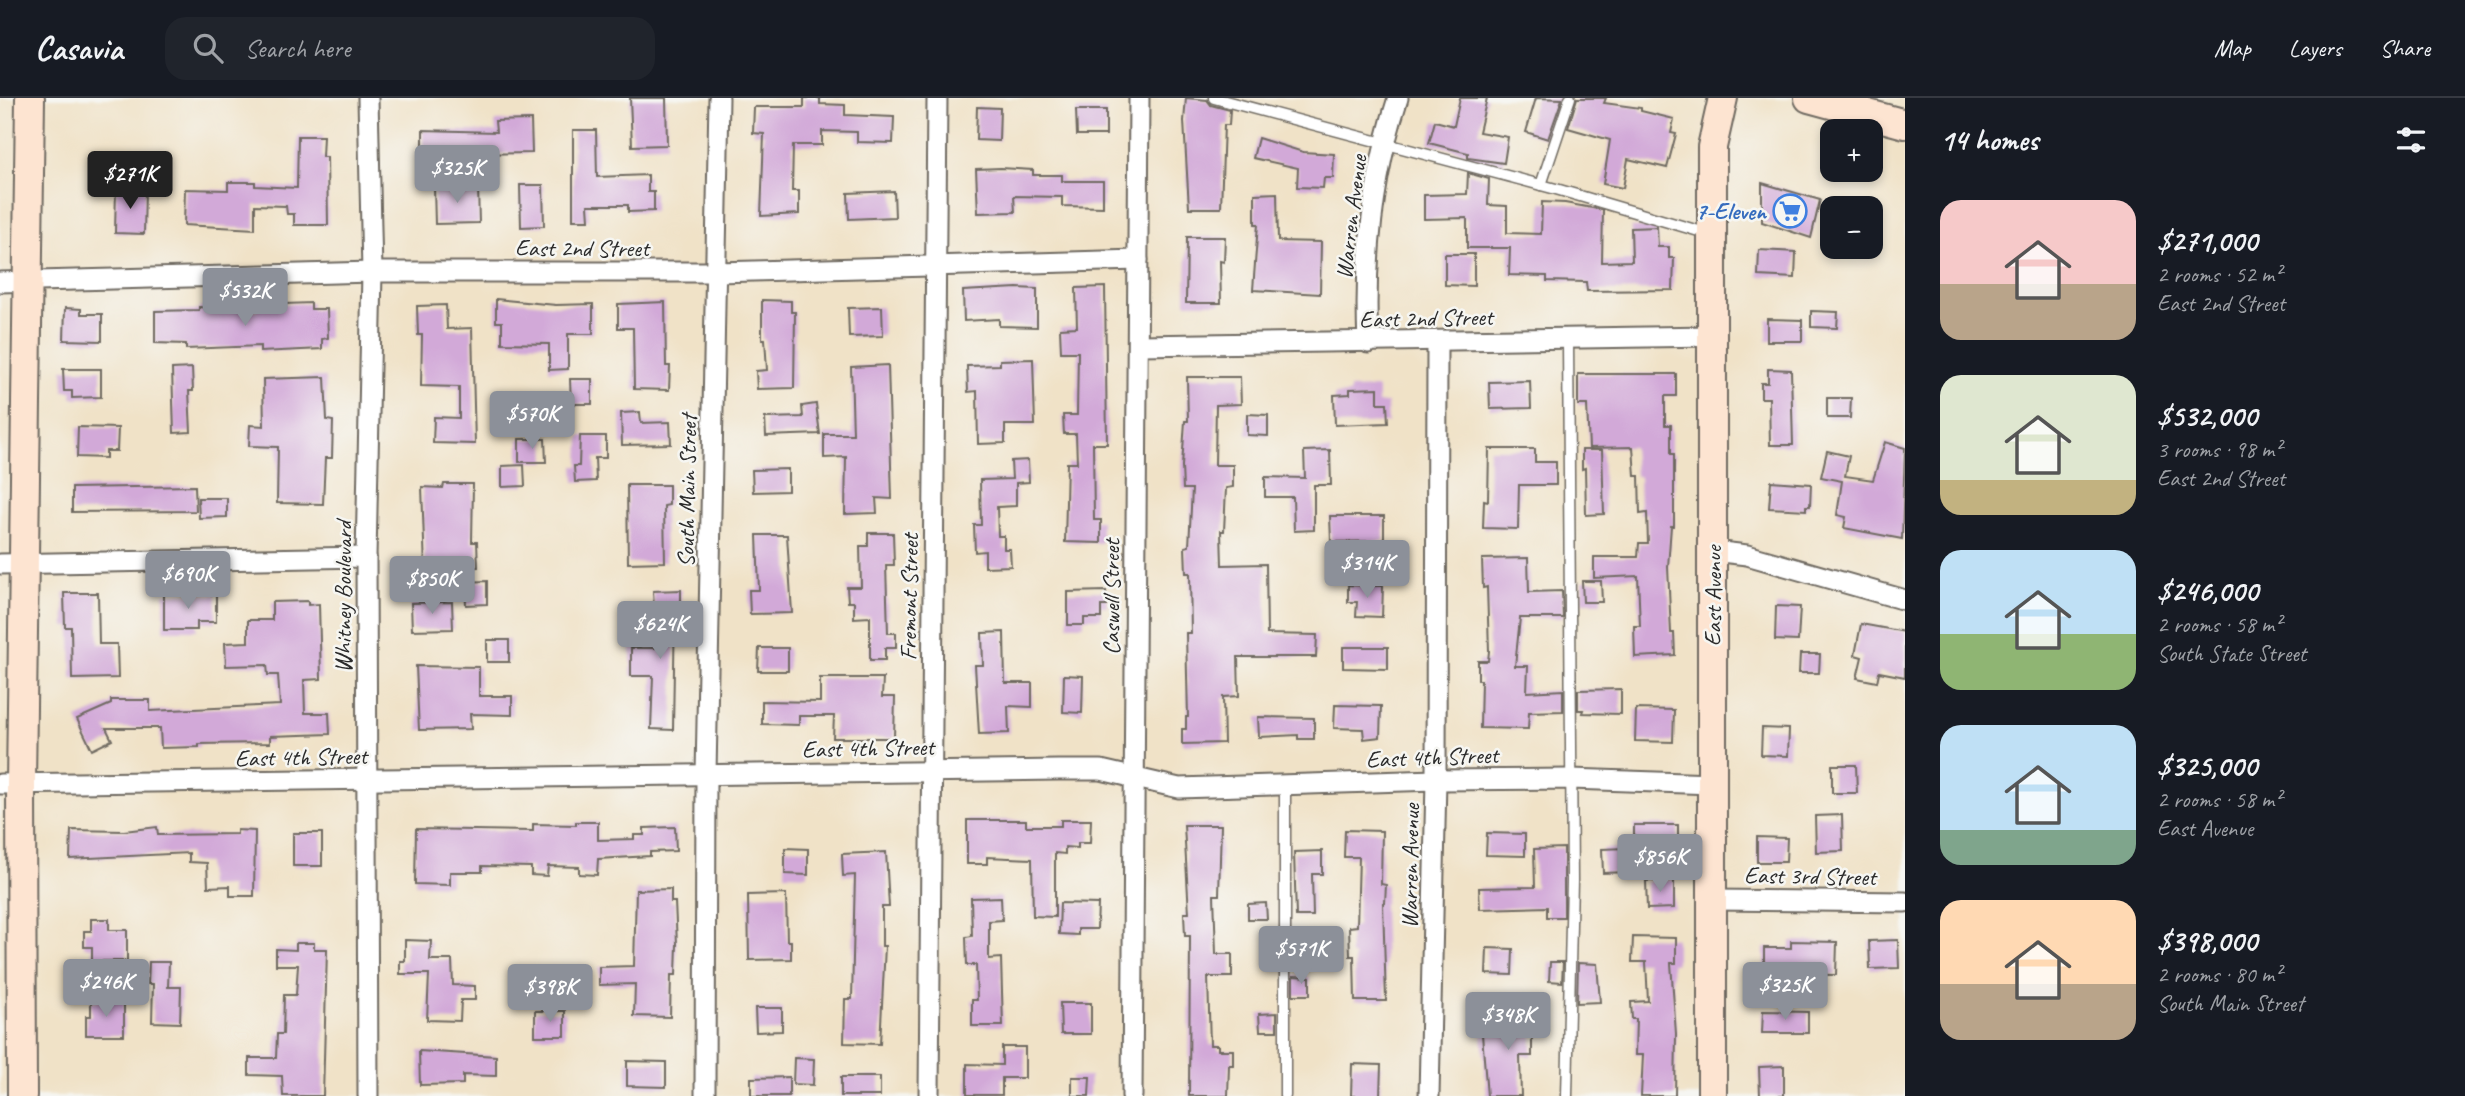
<!DOCTYPE html>
<meta charset="utf-8">
<style>
body{margin:0;font-family:Caveat,sans-serif;background:#20242c;color:#f1f3f6;height:100vh;display:flex;flex-direction:column;font-size:26px;white-space:nowrap}
*{box-sizing:border-box;margin:0}
p{font-size:23px;color:#9ea1a6}
.icon{flex:none;width:38px;height:38px;fill:none;stroke:currentColor;stroke-width:2;stroke-linecap:round;stroke-linejoin:round}
.map{position:relative;flex:1;overflow:hidden}
.details{display:flex;flex-direction:column;background:#171b24;width:560px}
.details>*{flex:none}
.tools{position:absolute;left:1820px;top:21px;display:grid;gap:14px}
.tools a{display:grid;place-items:center;width:63px;height:63px;border-radius:14px;background:#171b24;box-shadow:0 4px 10px #0003;font-size:35px}
.price{position:absolute;translate:-50% -60px;padding:0 16px;border-radius:7px;background:#8c9099;color:#fff;font-size:23px;line-height:46px;filter:drop-shadow(0 2px 4px #0008)}
.price::after{content:'';position:absolute;left:50%;top:42px;width:21px;height:16px;margin-left:-10px;background:inherit;clip-path:polygon(0 0,100% 0,50% 100%)}
.price.active{background:#222;color:#fff}
ul{padding:0;list-style:none}
li{display:flex;align-items:center;gap:21px;height:175px;padding:0 35px}
li span{display:grid;place-items:center;flex:none;width:196px;height:140px;border-radius:21px;color:#555}
li>.icon{margin-inline-start:auto}
span .icon{width:84px;height:84px;fill:#fffc;stroke-width:1}
li b{font-size:30px}
h2{display:flex;justify-content:space-between;align-items:center;height:84px;padding:0 35px;font-size:30px}
header{display:flex;align-items:center;gap:42px;box-sizing:border-box;height:98px;padding:0 35px;background:#171b24;border-bottom:2px solid #363941}
header strong{font-size:33px}
nav{display:flex;gap:38px;margin-inline-start:auto;font-size:24px}
.search{width:490px;height:63px;background:#20242c;display:flex;align-items:center;gap:18px;box-sizing:border-box;padding:0 24px;border-radius:21px;color:#9ea1a6;font-size:26px}
main{display:flex;flex:1;min-height:0}
.map>svg:first-child{display:block}
.building{fill:#d2a9d8}
.lines{fill:none;stroke-linecap:round;stroke-linejoin:round}
.lane-casing{stroke:#706b62;stroke-width:13}
.street-casing{stroke:#706b62;stroke-width:23}
.secondary-casing{stroke:#706b62;stroke-width:32}
.lane{stroke:#fff;stroke-width:10}
.street{stroke:#fff;stroke-width:19}
.secondary{stroke:#fde4d1;stroke-width:28}
.labels{text-anchor:middle;stroke-width:5;stroke-linejoin:round;paint-order:stroke}
.shop-label{font-size:24px;font-weight:bold;fill:#366cbe;stroke:#f6f6f2;text-anchor:end}
.street-label{font-size:24px;fill:#2b2b2b;stroke:#f6f6f2}
</style>
<header>
<strong>Casavia</strong>
<div class="search"><svg class="icon" aria-label="search" viewBox="0 0 24 24"><circle cx="10" cy="10" r="6"/><path d="M15 15l6 6"/></svg>Search here</div>
<nav><a>Map</a><a>Layers</a><a>Share</a></nav>
</header>
<main>
<div class="map">
<svg width="1905" height="998" viewBox="0 0 1905 998">
<rect width="100%" height="100%" fill="#f6f6f2"/>
<filter id="ink" filterUnits="userSpaceOnUse"><feTurbulence type="fractalNoise" baseFrequency=".0143" numOctaves="2"/><feDisplacementMap in="SourceGraphic" scale="14" xChannelSelector="R" yChannelSelector="G"/><feConvolveMatrix kernelMatrix="1 2 1 2 8 2 1 2 1" color-interpolation-filters="sRGB"/></filter>
<filter id="wash" filterUnits="userSpaceOnUse"><feTurbulence type="fractalNoise" baseFrequency=".00686" numOctaves="4" result="noise"/><feDisplacementMap in="SourceGraphic" scale="28" xChannelSelector="R" yChannelSelector="G"/><feGaussianBlur stdDeviation="1.57" result="paint"/><feColorMatrix in="noise" values="0 0 0 0 0 0 0 0 0 0 0 0 0 0 0 0 0 1.4 0 .05"/><feComposite in="paint" operator="in"/></filter>
<g filter="url(#wash)">
<rect width="100%" height="100%" fill="#f0e2c7"/>
<g id="blocks">
<!-- building -->
<g class="building">
<path d="M630,0H666L667,47L632,48Z"/>
<path d="M804,0H820V6L845,7V17L894,19L893,45L857,44V34L822,33V47H793L792,93H799V116L761,118L764,36L753,35L754,9H804Z"/>
<path d="M1186,0L1207,2L1211,7L1230,12L1229,27H1224L1221,110H1189L1184,23Z"/>
<path d="M1460,0H1487L1479,34L1508,39L1504,65L1468,60V55L1429,45L1435,23L1454,28Z"/>
<path d="M1536,0L1562,1L1548,41L1526,34Z"/>
<path d="M1577,0H1606L1604,5L1641,10V13L1674,21L1671,35L1676,36L1667,70L1628,61L1623,90L1603,86L1610,42L1568,30Z"/>
<path d="M977,9L1000,10L999,43L976,42Z"/>
<path d="M1076,12H1106V37H1077Z"/>
<path d="M531,22L532,55L476,56V62L431,60V50L423,49V32L496,34L495,23Z"/>
<path d="M573,32H596L597,79L648,77V94H654V113L628,114V107H588L589,122H573Z"/>
<path d="M298,38H323L322,59H327L328,127H294V116H287L286,108L255,107V131L184,127L185,91L228,92V84H255V88L297,90Z"/>
<path d="M1258,40L1303,54L1334,56L1333,80H1324L1323,90L1297,89L1298,70L1253,60Z"/>
<path d="M1001,70L1033,72V77H1062V83H1103V109L1062,108V99L1014,98L1015,114L978,115L976,71Z"/>
<path d="M1468,75L1489,81L1488,107L1507,108V135L1541,136L1542,104L1565,105L1603,112L1602,164L1632,163L1631,130L1657,129L1658,149H1669V160H1674L1673,192L1587,193L1586,184L1547,183V178L1509,177L1510,150H1467V120L1424,121V97L1467,96Z"/>
<path d="M1762,85L1820,102L1811,140L1762,124Z"/>
<path d="M520,87H543L544,128L521,129Z"/>
<path d="M478,88L479,125L435,126L434,89Z"/>
<path d="M116,90L145,91L144,136L115,135Z"/>
<path d="M894,93L895,119L849,121L848,95Z"/>
<path d="M1277,95L1278,143L1321,144L1320,196L1253,192L1258,126H1255V96Z"/>
<path d="M1187,139H1225L1224,164L1220,163L1221,205H1186Z"/>
<path d="M1759,152L1796,154L1795,180L1758,178Z"/>
<path d="M1445,156H1474V188L1445,187Z"/>
<path d="M1105,189L1107,346H1093L1094,422H1101V445L1065,444L1067,365H1077L1076,336H1064L1063,317H1077L1078,254H1061L1060,230L1077,229L1076,190Z"/>
<path d="M1017,190L1037,191V229L999,228V221L964,223L963,193Z"/>
<path d="M496,201L556,207L593,206V236H568V271L549,272V246L502,245V224H496Z"/>
<path d="M762,202L791,203V214H795L794,290L757,291L756,273L767,272L765,241H762Z"/>
<path d="M665,204L666,268H670L669,292L634,291L633,230H618V206Z"/>
<path d="M311,205V211H327L328,240L322,241V251L260,254V248L186,251V246L155,245V213L199,212V209L257,212V207Z"/>
<path d="M446,207L447,231L472,230L475,346L433,345L434,319L459,320V289L421,288L422,237H418L417,208Z"/>
<path d="M882,209L883,238L849,239L848,210Z"/>
<path d="M65,210L81,211V216H102V243L64,242Z"/>
<path d="M1811,213L1838,214L1837,230L1811,229Z"/>
<path d="M1767,221L1802,222V243H1767Z"/>
<path d="M1033,261L1035,327H1005V345L978,346L977,293L968,294L967,268L1000,267V262Z"/>
<path d="M888,267L892,401L876,400L877,415L845,416L846,359L824,360V336H853L851,269Z"/>
<path d="M192,270L193,293H189L191,334L174,335L172,271Z"/>
<path d="M63,271H101V299L72,300V293H64Z"/>
<path d="M1768,271L1791,272L1793,347H1770L1769,300H1761V285H1768Z"/>
<path d="M1578,276H1676V298H1665V327H1671V356H1674V428H1671L1668,469L1671,535H1674L1675,557L1635,559L1634,528H1640L1638,478L1594,480V459H1638L1639,445H1648L1647,415L1640,416L1639,378H1635L1633,349L1589,350L1587,307H1578Z"/>
<path d="M325,279L327,322L333,323L332,360H325L323,406L277,405L278,349L249,348L250,327L264,328L263,281Z"/>
<path d="M1187,279H1240L1241,306L1216,307L1215,367H1233V389L1226,390L1224,433H1221L1222,467L1266,466L1267,536L1317,537L1316,559H1238L1239,598L1223,599L1224,645L1182,646V631H1186V619H1188L1186,535H1191L1190,475H1186L1185,449L1189,448L1192,391H1183L1182,368L1185,323H1188Z"/>
<path d="M570,281H592V306H571Z"/>
<path d="M1530,283L1531,310L1490,311L1489,284Z"/>
<path d="M1378,290V305H1387L1388,325L1335,327L1334,297L1350,296V291Z"/>
<path d="M1827,300H1851L1850,320H1827Z"/>
<path d="M816,306L820,336L766,338L765,320L803,319L802,308Z"/>
<path d="M640,314L641,325L670,324L671,346L622,347L621,315Z"/>
<path d="M1247,316L1268,317V338L1247,337Z"/>
<path d="M78,329L118,330L117,353H106V360L77,359Z"/>
<path d="M580,338H606V360H595L596,383L575,384L574,368H579Z"/>
<path d="M519,341H545L546,364H519Z"/>
<path d="M1885,344L1905,350L1902,441L1844,430L1846,419L1837,417L1842,383L1821,379L1827,353L1849,358L1845,378L1873,382Z"/>
<path d="M1489,351H1535V364H1556V387H1519L1518,431L1483,430L1484,402L1488,403Z"/>
<path d="M1330,352L1331,387H1314V432L1294,433L1293,399H1265V379L1305,380L1304,353Z"/>
<path d="M1582,352H1602L1604,416L1586,417L1585,370L1582,371Z"/>
<path d="M1028,362L1029,384L1016,385V408L997,409L998,438H1004V451H1010L1011,468L985,469V453L975,454L974,427H981L980,382L1012,381L1011,363Z"/>
<path d="M524,367L525,388L502,389V368Z"/>
<path d="M788,371V393L753,394L752,372Z"/>
<path d="M1771,383L1811,386L1810,408H1806V412L1769,410Z"/>
<path d="M444,386H473L472,444H477L478,469L425,471L422,389L443,390Z"/>
<path d="M627,387H669V407L664,408L665,464L628,465Z"/>
<path d="M195,388L196,413L72,414V390Z"/>
<path d="M198,400H227V419L199,420Z"/>
<path d="M1330,418H1384V443L1331,444Z"/>
<path d="M868,435H893L894,467H886L888,535H896V550H885V562H870V519L854,520V504H848L847,489H861L860,448H868Z"/>
<path d="M757,437H787L792,515L750,516L749,492H759Z"/>
<path d="M1528,460L1529,494L1562,493L1563,520H1520L1515,568H1528L1527,594L1563,592V613L1529,614L1528,631L1480,630L1481,582H1478V563H1488L1489,553L1487,489L1483,490L1482,461Z"/>
<path d="M487,483V506L466,507L465,484Z"/>
<path d="M1582,483H1601L1602,504H1583Z"/>
<path d="M1348,487L1383,488L1382,519L1356,518L1357,504H1348Z"/>
<path d="M681,492V508H675L673,632L651,631L653,578H631V550H659L658,511H654L653,493Z"/>
<path d="M1106,493L1107,508H1101V520H1084V527H1068V494Z"/>
<path d="M64,495H98L99,546H117L118,580L72,581L71,529H65Z"/>
<path d="M164,495L216,497V524H197V532H164Z"/>
<path d="M308,503V507L319,506L321,581L304,582L305,615H329L330,636L270,638V645L199,646V649L161,650L160,630H106L112,642L92,652L77,621L111,606V602H150V613L280,607L278,577H268L267,567L226,568L225,545L248,544V522H272V504Z"/>
<path d="M452,504L453,531L412,532L411,505Z"/>
<path d="M1776,508L1800,509L1798,543L1775,542Z"/>
<path d="M1861,526L1905,534V579L1879,574L1877,584L1857,580L1862,559L1855,557Z"/>
<path d="M1004,534L1005,585H1032V609L1008,608L1009,635L979,636L975,567H983L982,535Z"/>
<rect x="487" y="542" width="22" height="22"/>
<path d="M1343,549H1388V571L1343,570Z"/>
<path d="M759,550H788V573H758Z"/>
<path d="M1800,556H1820L1819,575H1799Z"/>
<path d="M416,568L479,569V598H512V617L470,616L471,631L419,632Z"/>
<path d="M1064,577L1083,578L1082,615L1063,614Z"/>
<path d="M820,580H883L882,599H895L894,640H833L834,618H799V627L762,626V603L820,604Z"/>
<path d="M1621,591V616L1582,615L1583,612H1578V592Z"/>
<path d="M1335,607L1381,608L1380,639L1364,641L1363,631L1334,630Z"/>
<path d="M1636,611L1674,612L1673,644L1635,643Z"/>
<path d="M1258,619L1314,620V641H1298V637L1259,639Z"/>
<path d="M1762,630L1789,631L1788,658L1761,657Z"/>
<path d="M1832,667H1856L1857,695H1832Z"/>
<path d="M1842,717L1843,753L1816,754L1815,718Z"/>
<path d="M967,722H1026V728H1061V722H1091L1090,745H1078V750L1065,749V756L1055,755V819L1033,818L1032,761L987,759V766H967Z"/>
<path d="M576,724H598V742L634,741V737H644V730L675,729L676,753L650,754V758L598,761L597,777L579,776V769L548,768L547,778L531,777V769L482,768V774H450V787L415,786L416,731L533,733V726L576,727Z"/>
<path d="M1184,727H1221L1219,797H1214L1216,856H1232V879H1208L1210,947H1218V952H1233V967H1229L1228,998H1189L1190,838H1185L1184,815H1189Z"/>
<rect x="1634" y="727" width="44" height="23"/>
<path d="M157,729L158,737L237,736V732L255,733L254,798H230V788L208,789L207,765L189,764V755L70,761L71,732L124,733Z"/>
<path d="M1345,732L1382,733L1381,786L1386,787L1385,805H1383L1386,903H1355L1354,858H1350L1349,829L1357,828L1359,759H1344Z"/>
<rect x="293" y="735" width="29" height="33"/>
<path d="M1487,735L1525,736V758L1486,757Z"/>
<path d="M1757,739L1787,740L1786,764H1757Z"/>
<path d="M785,750L808,751V777L785,776Z"/>
<path d="M1564,750V819H1547V809L1480,811L1479,790L1535,789L1534,751Z"/>
<path d="M1627,750L1628,774L1603,775L1602,751Z"/>
<path d="M1322,753V776H1312L1313,818H1296L1294,754Z"/>
<path d="M886,754L889,809H882V848H885L880,946L844,945L845,901H852L855,777L843,778L842,756Z"/>
<path d="M1674,782V810L1647,811L1646,783Z"/>
<path d="M671,791V804H675L677,846L676,877H671L670,919L634,918L635,886L599,887V869L634,868L636,792Z"/>
<path d="M786,796L787,843H791V861L749,862L748,797Z"/>
<path d="M1001,799L1002,822L989,823V861L1001,860L1003,928H972V902H977L976,867H967L966,839L972,838L971,800Z"/>
<path d="M1060,805L1098,806L1097,831H1078V837L1059,836Z"/>
<path d="M1266,805L1267,821H1248V806Z"/>
<path d="M91,821H109V832H127V863H92V849H84V833H91Z"/>
<path d="M1633,839L1676,840V865H1671L1676,936L1675,998H1641L1643,957H1635L1636,921H1632L1631,904L1648,903L1646,864H1632Z"/>
<path d="M405,842L431,843L430,862H452L453,887L475,888V902H461L460,923L427,922L429,876H400V863H405Z"/>
<path d="M1898,842L1899,870L1870,871L1869,843Z"/>
<path d="M1791,843L1837,844L1836,877L1764,876V850H1791Z"/>
<path d="M296,845H314V851H327L323,998H283L282,978L249,977V960H276L277,936H283L284,897H296L298,867H276V851L296,852Z"/>
<path d="M1487,850L1513,851L1512,877L1486,876Z"/>
<path d="M149,864H169L168,889H181L180,925L152,924L153,886H148Z"/>
<path d="M1550,864H1563L1562,884L1549,883Z"/>
<path d="M1578,865L1597,866L1600,904L1577,905Z"/>
<path d="M1293,878L1310,879V897H1293Z"/>
<path d="M91,903H124V937H86V918H91Z"/>
<path d="M1060,905H1091V936H1061Z"/>
<path d="M1504,908H1532V958H1520L1521,998H1487L1482,936H1504Z"/>
<path d="M755,910H782V933L756,934Z"/>
<rect x="535" y="913" width="30" height="25"/>
<path d="M1763,913L1808,914V935H1762Z"/>
<path d="M1277,915V933H1260L1259,916Z"/>
<path d="M1002,949H1025V980H1002V997H967V966L1002,967Z"/>
<path d="M419,953L496,958V978L463,977V986L420,987Z"/>
<path d="M794,960L814,961L813,987L793,986Z"/>
<path d="M627,963L666,964V989L627,988Z"/>
<path d="M1352,966L1381,967L1380,998H1351Z"/>
<path d="M1784,968V998H1760L1759,969Z"/>
<path d="M789,979V998H751V980Z"/>
<rect x="841" y="979" width="39" height="19"/>
<path d="M1072,979H1090L1089,998H1072Z"/>
</g>
</g>
</g>
<g filter="url(#ink)">
<use href="#blocks" fill-opacity="0" stroke="#706b62" stroke-width="2"/>
<g class="lines">
<defs>
<g id="lane">
<path d="M1214,0L1556,91L1709,136"/>
<path d="M1541,87L1570,0"/>
<path d="M1285,689V998"/>
<path d="M1567,998L1572,783L1568,243"/>
</g>
<g id="street">
<path d="M368,0L372,174L366,459L368,998"/>
<path d="M0,184L372,174H717L1138,162"/>
<path d="M1368,245C1364,161 1372,80 1398,0"/>
<path d="M1140,247L1712,238"/>
<path d="M1713,453L1747,457L1905,502"/>
<path d="M0,466L366,459"/>
<path d="M0,686L1058,672H1101L1179,690L1436,682L1571,681L1713,686"/>
<path d="M1714,802L1905,804"/>
<path d="M705,998L706,676L719,0"/>
<path d="M929,998L937,0"/>
<path d="M1132,998L1139,0"/>
<path d="M1429,998L1436,682L1437,245"/>
</g>
<g id="secondary">
<path d="M1809,0L1905,26"/>
<path d="M22,998L21,686L30,0"/>
<path d="M1712,998V49L1723,0"/>
</g>
</defs>
<!-- lane casing -->
<use href="#lane" class="lane-casing"/>
<!-- street casing -->
<use href="#street" class="street-casing"/>
<!-- secondary casing -->
<use href="#secondary" class="secondary-casing"/>
<!-- lane -->
<use href="#lane" class="lane"/>
<!-- street -->
<use href="#street" class="street"/>
<!-- secondary -->
<use href="#secondary" class="secondary"/>
</g>
</g>
<!-- icons -->
<defs>
<symbol id="supermarket-ring" viewBox="-11 -11 22 22"><circle r="9.5" fill="#f6f6f2" stroke="#3f7fe0" stroke-width="1.5"/><path d="M-6-5.5h2.5l.6 2H6L4.5 2H-2.5L-4.4-4H-6ZM-1.5 3.2a1.3 1.3 0 1 0 .1 0ZM3 3.2a1.3 1.3 0 1 0 .1 0Z" fill="#3f7fe0"/></symbol>
</defs>
<g fill-rule="evenodd">
<use href="#supermarket-ring" x="1771" y="94" width="38" height="38"/>
</g>
<g class="labels">
<!-- shop labels -->
<g class="shop-label">
<text x="1766" y="121">7-Eleven</text>
</g>
<!-- street labels -->
<g class="street-label">
<text transform="translate(1351 119) rotate(-83)" y="8">Warren Avenue</text>
<text x="582" y="158">East 2nd Street</text>
<text transform="translate(1426 220) rotate(-1)" y="8">East 2nd Street</text>
<text transform="translate(687 393) rotate(-89)" y="8">South Main Street</text>
<text transform="translate(1713 498) rotate(-90)" y="8">East Avenue</text>
<text transform="translate(343 499) rotate(-90)" y="8">Whitney Boulevard</text>
<text transform="translate(909 499) rotate(-89)" y="8">Fremont Street</text>
<text transform="translate(1111 499) rotate(-90)" y="8">Caswell Street</text>
<text transform="translate(868 650) rotate(-1)" y="8">East 4th Street</text>
<text transform="translate(301 659) rotate(-1)" y="8">East 4th Street</text>
<text transform="translate(1432 659) rotate(-2)" y="8">East 4th Street</text>
<text transform="translate(1410 768) rotate(-89)" y="8">Warren Avenue</text>
<text transform="translate(1810 778) rotate(1)" y="8">East 3rd Street</text>
</g>
</g>
</svg>
<div class="tools">
<a>+</a>
<a>−</a>
</div>
<b class="price" style="left:457px;top:107px">$325K</b>
<b class="price active" style="left:130px;top:113px">$271K</b>
<b class="price" style="left:245px;top:230px">$532K</b>
<b class="price" style="left:532px;top:353px">$570K</b>
<b class="price" style="left:1367px;top:502px">$314K</b>
<b class="price" style="left:188px;top:513px">$690K</b>
<b class="price" style="left:432px;top:518px">$850K</b>
<b class="price" style="left:660px;top:563px">$624K</b>
<b class="price" style="left:1660px;top:796px">$856K</b>
<b class="price" style="left:1301px;top:888px">$571K</b>
<b class="price" style="left:106px;top:921px">$246K</b>
<b class="price" style="left:1785px;top:924px">$325K</b>
<b class="price" style="left:550px;top:926px">$398K</b>
<b class="price" style="left:1508px;top:954px">$348K</b>
</div>
<section class="details">
<h2>14 homes<svg class="icon" aria-label="filters" viewBox="0 0 24 24"><path d="M4 7h16M4 17h16"/><circle cx="9" cy="7" r="2"/><circle cx="15" cy="17" r="2"/></svg></h2>
<ul>
<li><span style="background:linear-gradient(#f6c9c9 60%,#b9a48a 0)"><svg class="icon" aria-label="home" viewBox="0 0 24 24"><path d="M3 11l9-7 9 7M6 9v11h12V9"/></svg></span><div><b>$271,000</b><p>2 rooms · 52 m²</p><p>East 2nd Street</p></div></li>
<li><span style="background:linear-gradient(#dfe7d0 75%,#c2b280 0)"><svg class="icon" aria-label="home" viewBox="0 0 24 24"><path d="M3 11l9-7 9 7M6 9v11h12V9"/></svg></span><div><b>$532,000</b><p>3 rooms · 98 m²</p><p>East 2nd Street</p></div></li>
<li><span style="background:linear-gradient(#bfe0f5 60%,#8fb573 0)"><svg class="icon" aria-label="home" viewBox="0 0 24 24"><path d="M3 11l9-7 9 7M6 9v11h12V9"/></svg></span><div><b>$246,000</b><p>2 rooms · 58 m²</p><p>South State Street</p></div></li>
<li><span style="background:linear-gradient(#bfe0f5 75%,#7fa58c 0)"><svg class="icon" aria-label="home" viewBox="0 0 24 24"><path d="M3 11l9-7 9 7M6 9v11h12V9"/></svg></span><div><b>$325,000</b><p>2 rooms · 58 m²</p><p>East Avenue</p></div></li>
<li><span style="background:linear-gradient(#ffd9b3 60%,#b9a48a 0)"><svg class="icon" aria-label="home" viewBox="0 0 24 24"><path d="M3 11l9-7 9 7M6 9v11h12V9"/></svg></span><div><b>$398,000</b><p>2 rooms · 80 m²</p><p>South Main Street</p></div></li>
</ul>
</section>
</main>
